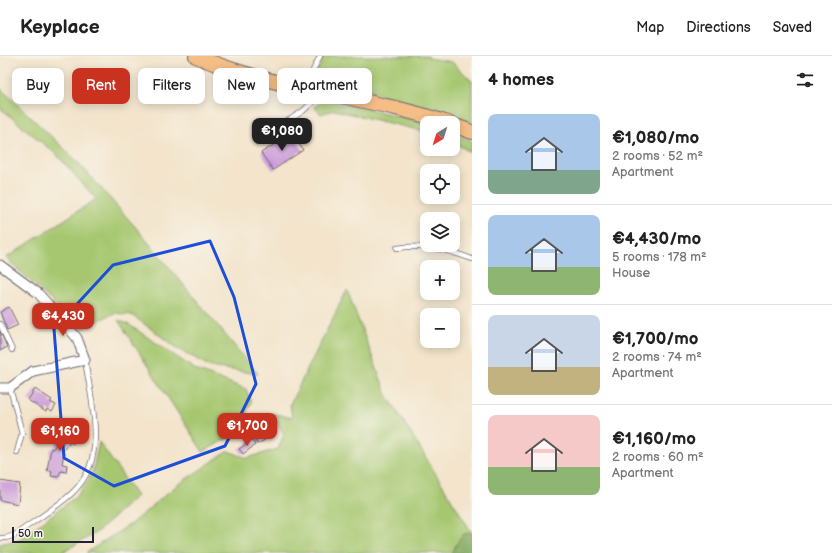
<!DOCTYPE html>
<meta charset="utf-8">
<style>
body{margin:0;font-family:"Balsamiq Sans",sans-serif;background:#f6f6f6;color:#222;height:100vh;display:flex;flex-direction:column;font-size:15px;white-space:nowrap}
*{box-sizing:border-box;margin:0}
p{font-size:13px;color:#767676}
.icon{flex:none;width:22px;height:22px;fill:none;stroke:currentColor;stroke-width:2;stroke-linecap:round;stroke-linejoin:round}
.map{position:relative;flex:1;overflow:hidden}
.drawer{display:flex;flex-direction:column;background:#fff;width:360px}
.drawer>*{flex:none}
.hud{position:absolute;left:12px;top:12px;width:380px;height:36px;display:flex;gap:8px}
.needle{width:26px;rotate:218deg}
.controls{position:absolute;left:420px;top:60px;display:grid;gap:8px}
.controls a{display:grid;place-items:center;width:40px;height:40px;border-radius:8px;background:#fff;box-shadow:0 2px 10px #0003;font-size:20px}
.scale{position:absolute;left:12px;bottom:10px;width:82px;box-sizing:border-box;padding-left:4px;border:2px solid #22223b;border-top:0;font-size:11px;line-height:14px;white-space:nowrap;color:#22223b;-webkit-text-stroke:3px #f7f3e8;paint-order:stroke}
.price{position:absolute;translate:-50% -34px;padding:0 9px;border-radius:8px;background:#c8321e;color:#fff;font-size:13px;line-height:26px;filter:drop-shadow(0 1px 2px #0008)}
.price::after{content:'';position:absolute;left:50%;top:24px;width:12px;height:9px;margin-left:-6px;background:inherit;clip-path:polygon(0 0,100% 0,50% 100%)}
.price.on{background:#222;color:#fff}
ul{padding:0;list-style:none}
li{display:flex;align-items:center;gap:12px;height:100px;padding:0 16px}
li+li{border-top:1px solid #e0e0e0}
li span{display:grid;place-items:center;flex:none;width:112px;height:80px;border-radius:8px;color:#555}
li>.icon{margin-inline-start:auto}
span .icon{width:48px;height:48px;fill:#fffc;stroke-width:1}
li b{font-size:17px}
h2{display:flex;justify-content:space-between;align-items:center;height:48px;padding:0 16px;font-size:17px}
.chip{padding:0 14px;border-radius:8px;background:#fff;box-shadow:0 2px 10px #0003;font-size:14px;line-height:36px}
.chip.on{background:#c8321e;color:#fff}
header{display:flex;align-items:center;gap:24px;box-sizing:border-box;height:56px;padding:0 20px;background:#fff;border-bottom:1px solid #e0e0e0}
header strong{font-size:19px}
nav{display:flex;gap:22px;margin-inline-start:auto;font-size:14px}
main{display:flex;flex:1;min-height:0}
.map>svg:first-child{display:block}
.green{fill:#a6c770;stroke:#647456}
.forest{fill:#84ac62;stroke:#53674e}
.building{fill:#cc9cda}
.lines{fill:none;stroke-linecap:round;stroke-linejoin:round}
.service-casing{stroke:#6b666d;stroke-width:6}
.minor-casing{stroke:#6b666d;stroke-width:11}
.primary-casing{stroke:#6b666d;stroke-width:16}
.service{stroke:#fff;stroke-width:4.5}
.minor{stroke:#fff;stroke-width:9}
.primary{stroke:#f6be87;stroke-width:14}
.marked{fill:none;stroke:#1d4ed8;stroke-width:3;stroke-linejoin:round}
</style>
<header>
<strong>Keyplace</strong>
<nav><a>Map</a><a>Directions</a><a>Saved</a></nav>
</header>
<main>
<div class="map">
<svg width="472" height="497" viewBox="0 0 472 497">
<rect width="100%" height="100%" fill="#f7f3e8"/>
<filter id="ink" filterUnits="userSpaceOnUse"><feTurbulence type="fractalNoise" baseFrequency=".025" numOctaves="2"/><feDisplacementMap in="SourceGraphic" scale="8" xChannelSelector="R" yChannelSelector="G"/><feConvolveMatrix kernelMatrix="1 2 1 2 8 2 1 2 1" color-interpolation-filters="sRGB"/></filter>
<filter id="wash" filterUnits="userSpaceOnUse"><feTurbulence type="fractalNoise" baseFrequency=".012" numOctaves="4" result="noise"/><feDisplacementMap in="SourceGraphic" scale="16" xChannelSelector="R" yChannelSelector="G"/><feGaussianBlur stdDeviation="0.9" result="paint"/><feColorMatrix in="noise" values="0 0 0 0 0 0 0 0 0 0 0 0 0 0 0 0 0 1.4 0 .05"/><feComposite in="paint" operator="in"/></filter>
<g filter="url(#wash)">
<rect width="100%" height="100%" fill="#f3e4cb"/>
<!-- green -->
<g class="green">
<path d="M324,0H428L429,2L452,6L472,25V66L391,44L369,33L316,25L314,23Z"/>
<path d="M0,32L76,104L138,174L258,318L211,311L177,292L132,259L114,257L80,274L62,255L6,202L96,143L57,99L0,52Z"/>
<path d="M325,44L378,55L427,68V76L334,54L321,58L314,51Z"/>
<path d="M453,78L472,85V97L453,86Z"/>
<path d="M347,234L386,337L472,477V497H86L132,467L176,430L228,395L247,402L278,393L284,378L271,357L292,362L290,348Z"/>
<path d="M118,264L128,268L196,314L246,333L251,346L238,376L203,396Z"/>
<path d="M99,386L137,440L97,476L61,497H0V488L18,484L77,440L92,418Z"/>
</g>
<!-- forest -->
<path class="forest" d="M472,477V497H452L457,487L464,478Z"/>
<g id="blocks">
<!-- building -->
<g class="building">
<path d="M292,77L303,94L273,114L261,97Z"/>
<path d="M9,251L18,269L7,274L0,256Z"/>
<path d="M0,275L7,291L0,295Z"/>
<path d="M35,333L52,344L50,346L56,349L52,356L47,353L46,356L28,344Z"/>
<path d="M64,370L78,379L73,388L70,385L62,396L64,397L62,408L67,409L66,416L61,415L58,421L51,420L52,415L47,414L51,392L53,393L57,387L55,386Z"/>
<path d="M271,373L274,378L267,383L263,378Z"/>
<path d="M262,380L265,384L257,388L255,384Z"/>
<path d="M252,384L255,389L243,398L239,393Z"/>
<path d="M0,425L20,428L18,448L0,444Z"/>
</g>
</g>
</g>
<g filter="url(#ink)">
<use href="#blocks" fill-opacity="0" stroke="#6b666d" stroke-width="1"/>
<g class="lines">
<defs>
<g id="service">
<path d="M305,31L320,0"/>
<path d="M257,85L303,55L320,39"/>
<path d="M397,192C424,188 446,193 472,203"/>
<path d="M0,268L12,294"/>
<path d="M10,332L22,377L17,396"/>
<path d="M0,482H6L15,479C32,466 63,448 76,433C108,399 91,344 85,304"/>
</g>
<path id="minor" d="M0,209L38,237L77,282L85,304L33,315L10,332H0"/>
<g id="primary">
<path d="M196,0C277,35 365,39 448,67"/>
<path d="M453,69L472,76"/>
</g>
</defs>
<!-- service casing -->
<use href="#service" class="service-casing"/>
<!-- minor casing -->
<use href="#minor" class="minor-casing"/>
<!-- primary casing -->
<use href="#primary" class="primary-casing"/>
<!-- service -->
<use href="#service" class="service"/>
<!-- minor -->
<use href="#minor" class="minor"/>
<!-- primary -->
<use href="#primary" class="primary"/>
</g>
</g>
<!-- marked area -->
<path class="marked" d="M210,185L234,241L256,328L225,390L114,430L64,402L54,273L113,209Z"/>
</svg>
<div class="controls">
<a><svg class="needle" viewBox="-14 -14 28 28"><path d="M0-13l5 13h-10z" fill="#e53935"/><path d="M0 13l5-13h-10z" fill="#767676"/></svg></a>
<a><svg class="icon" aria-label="locate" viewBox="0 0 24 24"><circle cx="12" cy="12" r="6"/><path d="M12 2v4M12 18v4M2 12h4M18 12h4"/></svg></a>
<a><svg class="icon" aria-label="layers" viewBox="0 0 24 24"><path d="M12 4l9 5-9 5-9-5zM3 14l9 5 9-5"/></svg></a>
<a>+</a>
<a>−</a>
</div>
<div class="scale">50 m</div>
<b class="price on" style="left:282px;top:96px">€1,080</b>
<b class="price" style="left:63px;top:281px">€4,430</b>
<b class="price" style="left:247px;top:391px">€1,700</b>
<b class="price" style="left:60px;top:396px">€1,160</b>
<div class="hud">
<a class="chip">Buy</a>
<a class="chip on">Rent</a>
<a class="chip">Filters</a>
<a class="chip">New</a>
<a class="chip">Apartment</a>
</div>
</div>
<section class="drawer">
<h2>4 homes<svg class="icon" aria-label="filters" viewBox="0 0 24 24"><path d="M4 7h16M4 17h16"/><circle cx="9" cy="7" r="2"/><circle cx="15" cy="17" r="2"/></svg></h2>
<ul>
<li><span style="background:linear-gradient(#a9c7e8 70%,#7fa58c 0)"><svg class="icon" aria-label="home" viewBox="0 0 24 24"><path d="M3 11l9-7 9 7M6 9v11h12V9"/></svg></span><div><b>€1,080/mo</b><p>2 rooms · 52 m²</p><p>Apartment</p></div></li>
<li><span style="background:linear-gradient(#a9c7e8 65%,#8fb573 0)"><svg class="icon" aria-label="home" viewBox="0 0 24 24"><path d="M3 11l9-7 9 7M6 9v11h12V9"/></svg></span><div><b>€4,430/mo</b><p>5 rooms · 178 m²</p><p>House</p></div></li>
<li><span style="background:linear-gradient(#c9d6e8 65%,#c2b280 0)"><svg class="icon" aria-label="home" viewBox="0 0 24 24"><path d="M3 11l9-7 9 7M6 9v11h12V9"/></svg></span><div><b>€1,700/mo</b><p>2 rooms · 74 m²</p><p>Apartment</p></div></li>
<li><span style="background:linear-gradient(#f6c9c9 65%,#8fb573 0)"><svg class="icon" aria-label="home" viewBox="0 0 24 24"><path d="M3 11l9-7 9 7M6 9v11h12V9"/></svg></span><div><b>€1,160/mo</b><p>2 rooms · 60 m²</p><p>Apartment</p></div></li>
</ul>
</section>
</main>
